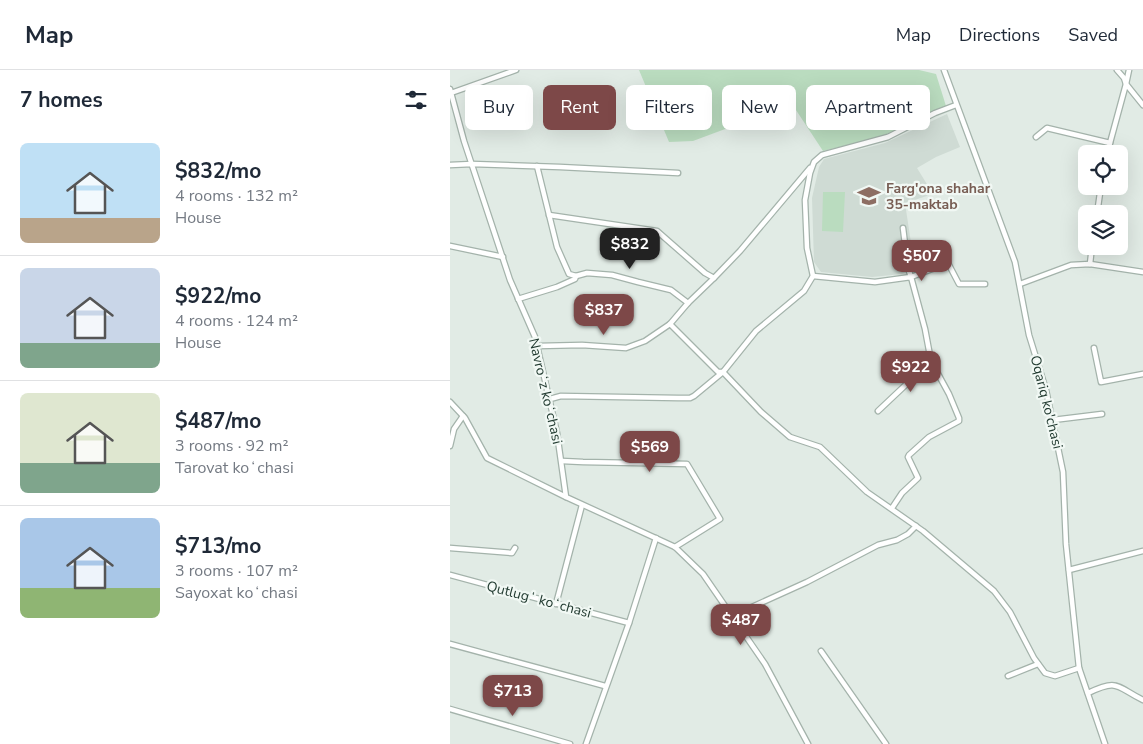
<!DOCTYPE html>
<meta charset="utf-8">
<style>
body{margin:0;font-family:"Nunito Sans",sans-serif;background:#f6f6f7;color:#1f2937;height:100vh;display:flex;flex-direction:column;font-size:19px;white-space:nowrap}
*{box-sizing:border-box;margin:0}
p{font-size:16px;color:#747a83}
.icon{flex:none;width:28px;height:28px;fill:none;stroke:currentColor;stroke-width:2;stroke-linecap:round;stroke-linejoin:round}
.map{position:relative;flex:1;overflow:hidden}
.drawer{display:flex;flex-direction:column;background:#fff;width:450px}
.drawer>*{flex:none}
.top-card{position:absolute;left:15px;top:15px;width:475px;height:45px;display:flex;gap:10px}
.fabs{position:absolute;left:628px;top:75px;display:grid;gap:10px}
.fabs a{display:grid;place-items:center;width:50px;height:50px;border-radius:8px;background:#fff;box-shadow:0 5px 20px #0002;font-size:25px}
.price{position:absolute;translate:-50% -42px;padding:0 11px;border-radius:10px;background:#7d4848;color:#fff;font-size:16px;line-height:32px;filter:drop-shadow(0 1px 2px #0008)}
.price::after{content:'';position:absolute;left:50%;top:30px;width:15px;height:11px;margin-left:-8px;background:inherit;clip-path:polygon(0 0,100% 0,50% 100%)}
.price.selected{background:#222;color:#fff}
ul{padding:0;list-style:none}
li{display:flex;align-items:center;gap:15px;height:125px;padding:0 20px}
li+li{border-top:1px solid #e0e1e3}
li span{display:grid;place-items:center;flex:none;width:140px;height:100px;border-radius:8px;color:#555}
li>.icon{margin-inline-start:auto}
span .icon{width:60px;height:60px;fill:#fffc;stroke-width:1}
li b{font-size:21px}
h2{display:flex;justify-content:space-between;align-items:center;height:60px;padding:0 20px;font-size:21px}
.pill{padding:0 18px;border-radius:8px;background:#fff;box-shadow:0 5px 20px #0002;font-size:18px;line-height:45px}
.pill.selected{background:#7d4848;color:#fff}
header{display:flex;align-items:center;gap:30px;box-sizing:border-box;height:70px;padding:0 25px;background:#fff;border-bottom:1px solid #e0e1e3}
header strong{font-size:24px}
nav{display:flex;gap:28px;margin-inline-start:auto;font-size:18px}
main{display:flex;flex:1;min-height:0}
.map>svg:first-child{display:block}
.built{fill:#cfdbd4}
.green{fill:#badcbf}
.lines{fill:none;stroke-linecap:round;stroke-linejoin:round}
.minor-casing{stroke:#a4b3ab;stroke-width:7}
.minor{stroke:#fff;stroke-width:4.5}
.labels{text-anchor:middle;stroke-width:4.5;stroke-linejoin:round;paint-order:stroke}
.education-label{font-size:14px;font-weight:bold;fill:#785e54;stroke:#f1f8f4;text-anchor:start}
.street-label{font-size:14px;fill:#223b31;stroke:#f1f8f4}
</style>
<header>
<strong>Map</strong>
<nav><a>Map</a><a>Directions</a><a>Saved</a></nav>
</header>
<main>
<section class="drawer">
<h2>7 homes<svg class="icon" aria-label="filters" viewBox="0 0 24 24"><path d="M4 7h16M4 17h16"/><circle cx="9" cy="7" r="2"/><circle cx="15" cy="17" r="2"/></svg></h2>
<ul>
<li><span style="background:linear-gradient(#bfe0f5 75%,#b9a48a 0)"><svg class="icon" aria-label="home" viewBox="0 0 24 24"><path d="M3 11l9-7 9 7M6 9v11h12V9"/></svg></span><div><b>$832/mo</b><p>4 rooms · 132 m²</p><p>House</p></div></li>
<li><span style="background:linear-gradient(#c9d6e8 75%,#7fa58c 0)"><svg class="icon" aria-label="home" viewBox="0 0 24 24"><path d="M3 11l9-7 9 7M6 9v11h12V9"/></svg></span><div><b>$922/mo</b><p>4 rooms · 124 m²</p><p>House</p></div></li>
<li><span style="background:linear-gradient(#dfe7d0 70%,#7fa58c 0)"><svg class="icon" aria-label="home" viewBox="0 0 24 24"><path d="M3 11l9-7 9 7M6 9v11h12V9"/></svg></span><div><b>$487/mo</b><p>3 rooms · 92 m²</p><p>Tarovat koʻchasi</p></div></li>
<li><span style="background:linear-gradient(#a9c7e8 70%,#8fb573 0)"><svg class="icon" aria-label="home" viewBox="0 0 24 24"><path d="M3 11l9-7 9 7M6 9v11h12V9"/></svg></span><div><b>$713/mo</b><p>3 rooms · 107 m²</p><p>Sayoxat koʻchasi</p></div></li>
</ul>
</section>
<div class="map">
<svg width="693" height="674" viewBox="0 0 693 674">
<rect width="100%" height="100%" fill="#e1ebe5"/>
<!-- built -->
<path class="built" d="M497,44L510,77L486,87L467,98L483,124L455,133L461,173L468,198L452,204L422,207L371,202L364,192L362,128L369,97L374,89L435,73Z"/>
<!-- green -->
<g class="green">
<path d="M189,0H469L486,4L496,36L462,50V53L430,67L373,81L342,34L243,71L219,72Z"/>
<path d="M373,122H395L393,162L372,161Z"/>
</g>
<g class="lines">
<defs>
<g id="minor">
<path d="M494,0L565,192L579,265L596,320L613,402L616,474L629,598L655,674"/>
<path d="M679,0L676,14L693,35"/>
<path d="M0,19L14,71L60,210L85,267L107,363L116,427L225,477L253,504L315,594L358,674"/>
<path d="M1,23L66,0"/>
<path d="M586,67L597,58L660,73"/>
<path d="M657,84L676,14L674,8L667,0"/>
<path d="M0,95L22,94L110,97L228,103"/>
<path d="M87,96L107,177L119,204L126,206L137,203L162,205L188,212L221,220L238,233L220,254L268,302H273L311,342L340,367L370,377L417,422L473,461L544,521L560,542L584,588L595,603L605,606L629,598"/>
<path d="M647,144L651,116"/>
<path d="M99,145L207,161L255,203L264,208L238,233"/>
<path d="M453,158L458,198L461,207L498,193L509,214H535"/>
<path d="M464,175L472,201"/>
<path d="M0,176L53,187"/>
<path d="M640,194L642,176"/>
<path d="M363,206L425,212L461,207L475,259L481,291L499,324L509,348V351L479,367L459,385L458,387L468,408L452,423L442,438"/>
<path d="M264,208L290,181L360,98"/>
<path d="M570,214L621,195L640,194L693,202"/>
<path d="M68,229L107,217L125,209L126,206"/>
<path d="M88,276L132,275L176,278L195,271L220,254"/>
<path d="M644,278L651,312L693,304"/>
<path d="M100,329L111,326L228,328H240L244,326L273,302L306,261L354,221L363,206L357,178L355,130L360,103L364,92L372,85L438,67L485,43L506,35"/>
<path d="M0,332L15,348L37,388L116,427"/>
<path d="M428,341L481,291"/>
<path d="M603,350L652,344"/>
<path d="M0,376L4,359L13,346"/>
<path d="M112,391L133,392L237,394L270,449L225,477"/>
<path d="M0,478L62,483L65,478"/>
<path d="M619,500L693,481"/>
<path d="M0,505L179,553"/>
<path d="M106,534L132,435"/>
<path d="M282,546L357,512L428,475L447,470L458,464L466,456"/>
<path d="M0,574L155,616"/>
<path d="M371,581L436,674"/>
<path d="M558,606L588,594"/>
<path d="M638,623C669,608 666,617 693,630"/>
<path d="M0,639L120,674"/>
<path d="M136,674L179,553L206,468"/>
</g>
</defs>
<!-- minor casing -->
<use href="#minor" class="minor-casing"/>
<!-- minor -->
<use href="#minor" class="minor"/>
</g>
<!-- icons -->
<defs>
<symbol id="school-bare" viewBox="-9 -9 18 18"><path d="M0-5L7-2L0 1L-7-2ZM-4 1L0 2.5L4 1V4Q0 6-4 4Z" fill="#8d6e63" stroke="#f1f8f4" stroke-width="2.5" paint-order="stroke"/></symbol>
</defs>
<g fill-rule="evenodd">
<use href="#school-bare" x="403" y="110" width="32" height="32"/>
</g>
<g class="labels">
<!-- education labels -->
<g class="education-label">
<text x="436" y="123">Farg'ona shahar<tspan x="436" dy="16">35-maktab</tspan></text>
</g>
<!-- street labels -->
<g class="street-label">
<text transform="translate(96 321) rotate(77)" y="5">Navroʻz koʻchasi</text>
<text transform="translate(597 332) rotate(76)" y="5">Oqariq ko'chasi</text>
<text transform="translate(89 529) rotate(15)" y="5">Qutlugʻ koʻchasi</text>
</g>
</g>
</svg>
<div class="fabs">
<a><svg class="icon" aria-label="locate" viewBox="0 0 24 24"><circle cx="12" cy="12" r="6"/><path d="M12 2v4M12 18v4M2 12h4M18 12h4"/></svg></a>
<a><svg class="icon" aria-label="layers" viewBox="0 0 24 24"><path d="M12 4l9 5-9 5-9-5zM3 14l9 5 9-5"/></svg></a>
</div>
<b class="price selected" style="left:180px;top:200px">$832</b>
<b class="price" style="left:472px;top:212px">$507</b>
<b class="price" style="left:154px;top:266px">$837</b>
<b class="price" style="left:461px;top:323px">$922</b>
<b class="price" style="left:200px;top:403px">$569</b>
<b class="price" style="left:291px;top:576px">$487</b>
<b class="price" style="left:63px;top:647px">$713</b>
<div class="top-card">
<a class="pill">Buy</a>
<a class="pill selected">Rent</a>
<a class="pill">Filters</a>
<a class="pill">New</a>
<a class="pill">Apartment</a>
</div>
</div>
</main>
